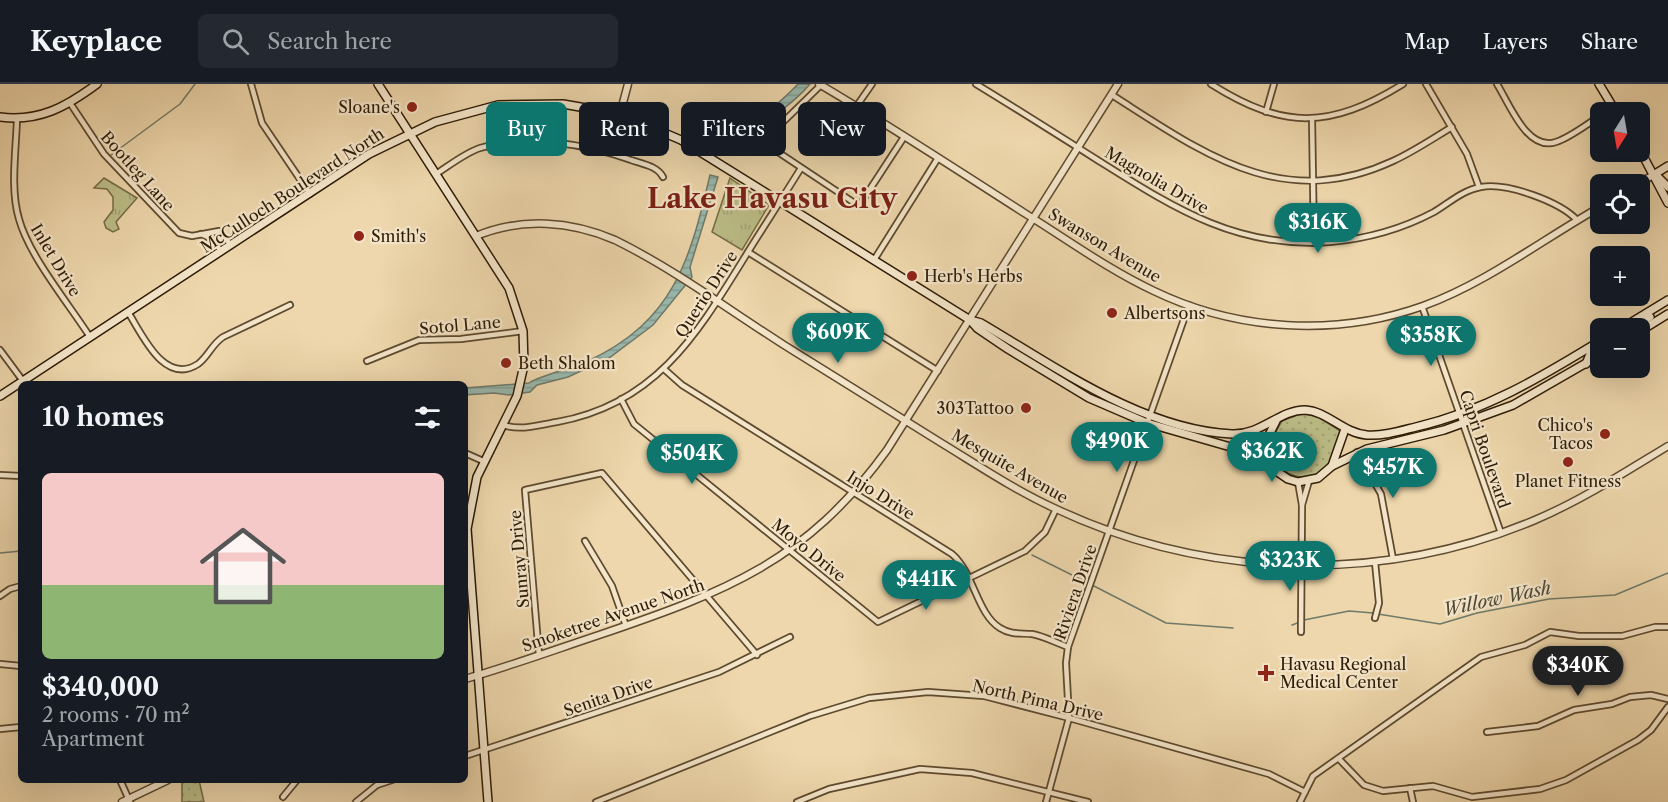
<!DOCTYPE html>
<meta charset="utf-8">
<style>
body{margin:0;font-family:"Libre Caslon Text",serif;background:#242831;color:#f1f3f6;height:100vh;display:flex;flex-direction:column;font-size:22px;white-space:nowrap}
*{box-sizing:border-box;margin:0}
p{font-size:20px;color:#9ea1a6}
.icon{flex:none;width:33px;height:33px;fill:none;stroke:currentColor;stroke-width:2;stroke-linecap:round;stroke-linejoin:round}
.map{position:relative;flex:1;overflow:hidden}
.drawer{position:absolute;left:18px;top:297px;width:450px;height:402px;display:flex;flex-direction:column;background:#171b24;border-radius:9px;box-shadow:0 6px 24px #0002}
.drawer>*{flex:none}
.top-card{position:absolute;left:486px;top:18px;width:570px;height:54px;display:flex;gap:12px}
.needle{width:39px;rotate:191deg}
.controls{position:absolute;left:1590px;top:18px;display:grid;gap:12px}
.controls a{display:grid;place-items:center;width:60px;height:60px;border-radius:9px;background:#171b24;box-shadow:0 6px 24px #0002;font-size:30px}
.price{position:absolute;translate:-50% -51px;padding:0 14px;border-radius:21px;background:#0f766e;color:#fff;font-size:20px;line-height:39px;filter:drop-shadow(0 2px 3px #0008)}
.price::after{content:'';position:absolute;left:50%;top:36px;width:18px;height:14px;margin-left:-9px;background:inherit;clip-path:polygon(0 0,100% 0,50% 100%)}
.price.selected{background:#222;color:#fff}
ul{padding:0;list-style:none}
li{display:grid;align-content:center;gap:12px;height:318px;padding:0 24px}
li span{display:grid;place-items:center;height:186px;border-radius:9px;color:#555}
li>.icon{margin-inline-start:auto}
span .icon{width:108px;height:108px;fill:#fffc;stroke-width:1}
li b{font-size:26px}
h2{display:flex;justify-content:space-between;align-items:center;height:72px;padding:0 24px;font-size:26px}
.pill{padding:0 21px;border-radius:9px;background:#171b24;box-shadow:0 6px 24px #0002;font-size:21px;line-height:54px}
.pill.selected{background:#0f766e;color:#fff}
header{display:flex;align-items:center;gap:36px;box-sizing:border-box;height:84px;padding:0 30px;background:#171b24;border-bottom:2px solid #363941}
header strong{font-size:28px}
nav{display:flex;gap:33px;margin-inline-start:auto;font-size:21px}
.search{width:420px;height:54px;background:#242831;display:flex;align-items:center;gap:15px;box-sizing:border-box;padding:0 21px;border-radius:9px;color:#9ea1a6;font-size:22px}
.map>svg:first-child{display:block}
.grass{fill:url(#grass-tufts);stroke:#746c46;stroke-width:1.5}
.park{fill:url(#park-dots);stroke:#746c46;stroke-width:1.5}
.water{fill:url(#water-rules);stroke:#6e7a6a;stroke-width:1.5}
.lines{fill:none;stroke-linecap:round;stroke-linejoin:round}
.stream{stroke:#6e7a6a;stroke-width:1.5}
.minor-casing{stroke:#5d4a2f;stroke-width:8}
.tertiary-casing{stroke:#5d4a2f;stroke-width:9}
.secondary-casing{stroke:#2d1b05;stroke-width:10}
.minor{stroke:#f4e5c9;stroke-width:4.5}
.tertiary{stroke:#f4e5c9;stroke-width:6}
.secondary{stroke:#f4e5c9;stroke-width:7}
.poi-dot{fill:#8f2418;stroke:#f4e5c9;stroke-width:2}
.labels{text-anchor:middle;stroke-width:4.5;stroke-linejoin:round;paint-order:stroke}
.poi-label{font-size:16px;fill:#2d1b05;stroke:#f4e5c9;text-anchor:start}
.street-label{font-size:16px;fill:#2d1b05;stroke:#f4e5c9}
.water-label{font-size:18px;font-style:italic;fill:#4d4a38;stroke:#f4e5c9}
.town-label{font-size:28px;font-weight:bold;fill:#7a1f14;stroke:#f4e5c9}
</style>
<header>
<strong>Keyplace</strong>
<div class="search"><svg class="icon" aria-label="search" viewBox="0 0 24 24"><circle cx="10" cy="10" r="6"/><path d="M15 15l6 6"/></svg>Search here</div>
<nav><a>Map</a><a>Layers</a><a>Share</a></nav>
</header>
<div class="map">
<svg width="1668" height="718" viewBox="0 0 1668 718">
<defs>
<pattern id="grass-tufts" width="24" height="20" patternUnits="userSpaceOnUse" patternTransform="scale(1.5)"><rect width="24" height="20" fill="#bcbd87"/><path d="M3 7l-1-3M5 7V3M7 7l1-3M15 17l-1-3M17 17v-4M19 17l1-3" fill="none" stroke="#a2a273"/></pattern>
<pattern id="park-dots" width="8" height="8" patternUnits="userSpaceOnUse" patternTransform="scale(1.5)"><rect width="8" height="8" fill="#bcbd87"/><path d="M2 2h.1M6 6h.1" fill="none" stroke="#a2a273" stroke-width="1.8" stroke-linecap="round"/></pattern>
<pattern id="water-rules" width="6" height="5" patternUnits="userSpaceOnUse" patternTransform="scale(1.5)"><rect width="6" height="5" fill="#99b9ae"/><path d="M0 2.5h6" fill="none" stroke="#849e94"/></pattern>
</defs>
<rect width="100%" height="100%" fill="#eed7ac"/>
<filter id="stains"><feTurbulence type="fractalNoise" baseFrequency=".00333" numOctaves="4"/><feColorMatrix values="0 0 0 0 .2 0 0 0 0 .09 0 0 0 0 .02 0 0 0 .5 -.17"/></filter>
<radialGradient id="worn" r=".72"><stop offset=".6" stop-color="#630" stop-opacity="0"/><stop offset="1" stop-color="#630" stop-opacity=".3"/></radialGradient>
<!-- grass -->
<g class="grass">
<path d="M104,94L137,114L116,138L119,145L113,148L106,144L104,138L113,126V113L107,105L94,104Z"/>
<path d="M730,94L769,121L742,166L712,148Z"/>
</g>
<!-- park -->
<g class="park">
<path d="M1302,329L1318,333L1342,348C1338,358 1336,371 1330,379C1311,407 1280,388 1262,371L1282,337Z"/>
<path d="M190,696H199L204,718H182V698Z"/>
</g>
<!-- water -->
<g class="water">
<path d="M798,0H810C787,28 753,41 731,71L725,65C749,41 775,25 798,0Z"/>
<path d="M710,91L718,93L690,183L692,193L653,241L609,274L568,293L537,301L530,308L509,311L494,309L465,311V304L529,299C533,294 578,282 588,277C674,237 690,176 710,91Z"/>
</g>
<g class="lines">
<!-- stream -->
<g class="stream">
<path d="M111,71L180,20L195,0"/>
<path d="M0,469L21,467"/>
<path d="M1032,471L1088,499"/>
<path d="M1092,501L1166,539L1233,544"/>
<path d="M1378,530L1440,540L1477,529L1549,515L1615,511L1668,489"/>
<path d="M1304,536L1349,527L1373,529"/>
<path d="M1292,541L1300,538"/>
</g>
<defs>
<g id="minor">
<path d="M251,0L262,39L310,110"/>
<path d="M976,0C1017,25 1058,51 1099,77C1174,124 1237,165 1330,158C1365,155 1402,145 1434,128C1449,119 1463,106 1481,103C1507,98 1560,118 1577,136"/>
<path d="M1211,0C1284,46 1330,45 1403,0"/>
<path d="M1426,0L1467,70L1479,103"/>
<path d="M1497,0C1509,19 1527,68 1556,58C1571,53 1587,40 1600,32"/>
<path d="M821,1L780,41L760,56L859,122L904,53"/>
<path d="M1112,11C1202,68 1281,129 1393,77C1413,68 1432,55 1452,43"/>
<path d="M70,19L104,70L179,149L192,152L219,147L231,161"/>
<path d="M856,23L872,0"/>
<path d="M1266,28L1274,0"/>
<path d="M1312,34L1314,159"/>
<path d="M17,35C16,67 10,105 19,135C29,172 69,220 90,253"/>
<path d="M436,90C450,81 465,69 480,64C526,50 587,60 631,76C643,80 657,82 663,93"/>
<path d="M201,150L212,155L221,167"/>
<path d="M748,168L938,287"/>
<path d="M874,176L938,74"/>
<path d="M1422,222L1501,449"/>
<path d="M128,228C142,250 164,302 198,280C208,273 212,260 223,253L290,221"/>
<path d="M0,266L23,297"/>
<path d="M367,277L419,256L461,255L523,247"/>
<path d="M664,285L682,301L952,470C974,489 977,530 1000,544C1011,551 1021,549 1032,550C1044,552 1056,559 1068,563"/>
<path d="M621,315L634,340L878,538L1025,467L1045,448L1056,425"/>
<path d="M503,341C521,347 539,341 557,338C654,321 696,252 743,176C762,145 782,115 801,84"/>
<path d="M1357,368L1381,410L1393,475"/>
<path d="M465,369L483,377"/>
<path d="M0,391L21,392"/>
<path d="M1298,398L1302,421"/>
<path d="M585,457L612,502L626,542"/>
<path d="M1375,478L1379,519L1375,534"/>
<path d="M0,512L10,505L21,502"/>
<path d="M1301,548L1302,421L1309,397"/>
<path d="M539,571L525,406L602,389L757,571"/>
<path d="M0,580L21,582"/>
<path d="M0,645L21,643"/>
<path d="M1487,648L1538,642L1574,626L1612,620L1630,613L1651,611L1668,615"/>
<path d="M465,672L719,588L790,553"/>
<path d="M1339,675L1364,701L1383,707L1433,702L1472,713L1540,705L1566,696L1638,656L1651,646L1668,623"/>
<path d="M120,696L130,718"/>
<path d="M1410,704L1413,718"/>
<path d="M283,713L297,696"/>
<path d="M356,718L377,701L392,696"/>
<path d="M596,718L810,632L869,614L928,608L984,612L1069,634L1269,690L1305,708"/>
<path d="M797,718L829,705L920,685L972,689L1088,718"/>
<path d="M1046,718L1069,634L1066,579L1068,563L1189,221"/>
<path d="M1300,718L1313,692L1481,573L1525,561L1550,548L1579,552H1622L1655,543H1668"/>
</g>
<g id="tertiary">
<path d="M819,0C889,41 957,86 1026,130C1068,156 1109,186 1154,207C1237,247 1336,253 1423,222C1486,199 1542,156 1600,123"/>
<path d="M620,30L628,0"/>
<path d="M1638,100L1655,90"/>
<path d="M476,152C522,133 571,137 615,156C674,185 729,226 784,261C837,294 890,327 943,360C979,382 1015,406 1054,424C1204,495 1381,501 1535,436C1582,416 1625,388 1668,362"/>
<path d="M465,595C510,582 554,566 599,551C725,508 806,478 887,366L1118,0"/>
<path d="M122,718L168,696"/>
</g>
<g id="secondary">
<path d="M378,0L509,204L523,247L524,281L517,312L477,393L467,445L488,718"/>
<path d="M1599,0L1616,28"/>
<path d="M0,33C39,38 66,23 97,0"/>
<path d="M1640,66L1668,119"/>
<path d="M1655,90L1668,82"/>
<path d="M1657,92L1668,103"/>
<path d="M970,236L977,244L1008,265L1089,314L1147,339L1248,368L1288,395L1298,398L1318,394L1332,382L1367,365L1444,346L1513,321L1600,271"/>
<path d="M1622,244L1668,216"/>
<path d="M1643,245V237L1650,233"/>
<path d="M1642,246L1668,230"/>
<path d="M1586,280L1590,270L1600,264"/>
<path d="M0,312L369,70L435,38L498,21L563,20L620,30L681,56L970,236L981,239C1056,283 1143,346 1232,350C1262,351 1279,326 1305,326C1327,327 1343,349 1367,351C1384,352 1400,347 1416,343C1485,327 1541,293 1600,257"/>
<path d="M1258,373L1276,337"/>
<path d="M1332,382L1345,345"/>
</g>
</defs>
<!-- minor casing -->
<use href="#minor" class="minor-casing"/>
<!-- tertiary casing -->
<use href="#tertiary" class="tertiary-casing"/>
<!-- secondary casing -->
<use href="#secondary" class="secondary-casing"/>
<!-- minor -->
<use href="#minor" class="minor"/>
<!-- tertiary -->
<use href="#tertiary" class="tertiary"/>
<!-- secondary -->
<use href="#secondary" class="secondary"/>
</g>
<!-- markers -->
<g class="poi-dot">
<circle cx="412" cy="23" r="6"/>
<circle cx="359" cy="152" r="6"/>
<circle cx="912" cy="192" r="6"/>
<circle cx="1112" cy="229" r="6"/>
<circle cx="506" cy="279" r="6"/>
<circle cx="1026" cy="324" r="6"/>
<circle cx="1605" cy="350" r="6"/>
<circle cx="1568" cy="378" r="6"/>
<path d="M1263 580h6v6h6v6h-6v6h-6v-6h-6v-6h6z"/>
</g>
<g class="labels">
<!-- poi labels -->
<g class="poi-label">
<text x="400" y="29" text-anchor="end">Sloane's</text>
<text x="371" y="158">Smith's</text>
<text x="924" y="198">Herb's Herbs</text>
<text x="1124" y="235">Albertsons</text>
<text x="518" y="285">Beth Shalom</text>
<text x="1014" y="330" text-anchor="end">303Tattoo</text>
<text x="1593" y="347" text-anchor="end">Chico's<tspan x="1593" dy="18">Tacos</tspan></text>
<text x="1568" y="403" text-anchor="middle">Planet Fitness</text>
<text x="1280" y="586">Havasu Regional<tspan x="1280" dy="18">Medical Center</tspan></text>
</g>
<!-- street labels -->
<g class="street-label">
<text transform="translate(138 87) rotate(48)" y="6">Bootleg Lane</text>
<text transform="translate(1157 96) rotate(30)" y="6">Magnolia Drive</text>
<text transform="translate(292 106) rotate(-33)" y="6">McCulloch Boulevard North</text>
<text transform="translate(1105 161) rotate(31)" y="6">Swanson Avenue</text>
<text transform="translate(56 176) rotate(59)" y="6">Inlet Drive</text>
<text transform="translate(706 210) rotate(-57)" y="6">Querio Drive</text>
<text transform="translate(460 241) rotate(-5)" y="6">Sotol Lane</text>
<text transform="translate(1485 365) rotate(71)" y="6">Capri Boulevard</text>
<text transform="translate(1010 382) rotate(30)" y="6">Mesquite Avenue</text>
<text transform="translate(881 411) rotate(32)" y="6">Injo Drive</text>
<text transform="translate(809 466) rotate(39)" y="6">Moyo Drive</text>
<text transform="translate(519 475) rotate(-95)" y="6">Sunray Drive</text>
<text transform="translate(1075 508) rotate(-71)" y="6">Riviera Drive</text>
<text transform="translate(613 531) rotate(-19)" y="6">Smoketree Avenue North</text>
<text transform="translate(608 612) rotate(-19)" y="6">Senita Drive</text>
<text transform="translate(1038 616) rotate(13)" y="6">North Pima Drive</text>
</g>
<!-- water labels -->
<g class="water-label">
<text transform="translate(1497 515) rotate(-12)" y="6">Willow Wash</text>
</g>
<!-- town labels -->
<g class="town-label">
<text x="772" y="124">Lake Havasu City</text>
</g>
</g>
<rect width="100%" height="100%" filter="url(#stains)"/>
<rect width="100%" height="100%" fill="url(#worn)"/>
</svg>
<div class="controls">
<a><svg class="needle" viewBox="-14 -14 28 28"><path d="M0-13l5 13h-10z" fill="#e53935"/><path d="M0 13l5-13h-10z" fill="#9ea1a6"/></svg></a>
<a><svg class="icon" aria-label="locate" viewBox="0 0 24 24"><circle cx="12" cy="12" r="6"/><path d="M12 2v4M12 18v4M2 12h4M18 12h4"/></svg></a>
<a>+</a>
<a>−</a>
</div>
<b class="price" style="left:1318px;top:170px">$316K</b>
<b class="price" style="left:838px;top:280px">$609K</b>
<b class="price" style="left:1431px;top:283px">$358K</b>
<b class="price" style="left:1117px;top:389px">$490K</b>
<b class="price" style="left:1272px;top:399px">$362K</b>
<b class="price" style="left:692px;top:401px">$504K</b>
<b class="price" style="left:1393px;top:415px">$457K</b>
<b class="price" style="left:1290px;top:508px">$323K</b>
<b class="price" style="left:926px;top:527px">$441K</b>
<b class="price selected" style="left:1578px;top:613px">$340K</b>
<div class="top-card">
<a class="pill selected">Buy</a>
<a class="pill">Rent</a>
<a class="pill">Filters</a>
<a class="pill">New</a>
</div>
<section class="drawer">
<h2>10 homes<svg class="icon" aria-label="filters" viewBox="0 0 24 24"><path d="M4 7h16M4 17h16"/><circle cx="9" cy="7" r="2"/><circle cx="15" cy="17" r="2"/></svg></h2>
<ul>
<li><span style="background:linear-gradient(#f6c9c9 60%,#8fb573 0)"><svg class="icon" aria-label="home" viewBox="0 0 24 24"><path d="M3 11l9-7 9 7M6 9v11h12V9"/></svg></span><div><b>$340,000</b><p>2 rooms · 70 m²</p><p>Apartment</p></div></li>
</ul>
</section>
</div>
